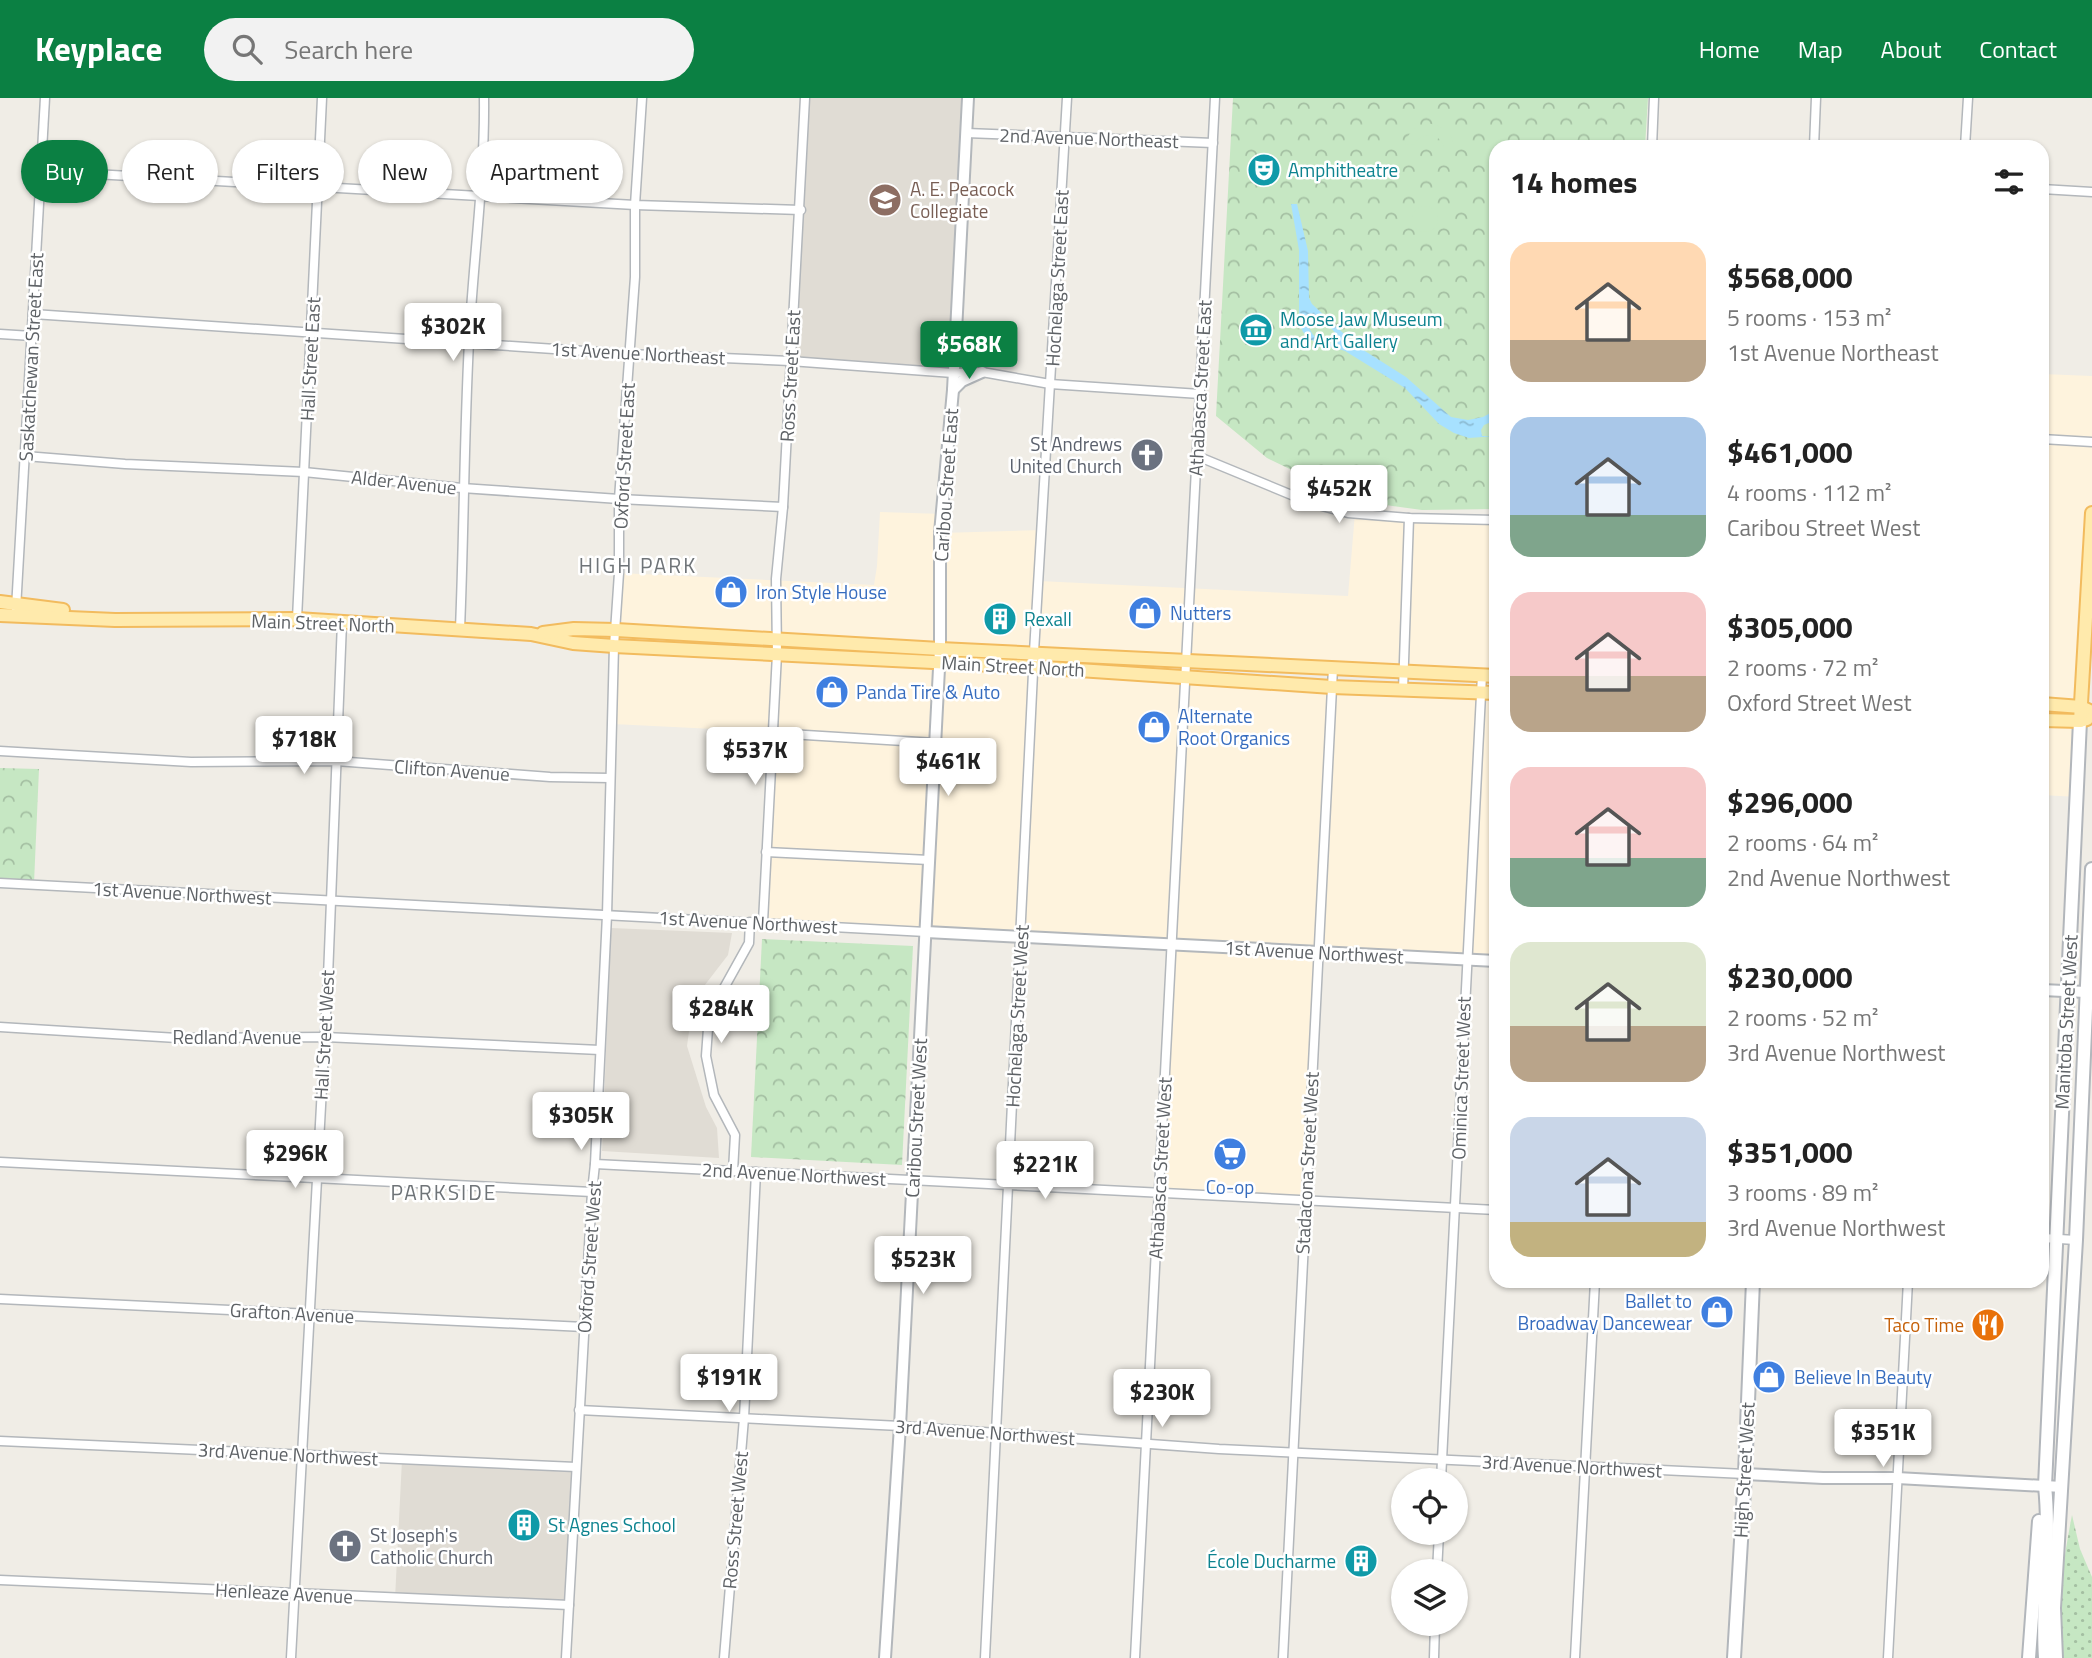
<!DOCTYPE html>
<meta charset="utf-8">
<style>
body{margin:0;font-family:"Titillium Web",sans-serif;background:#f2f2f2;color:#222;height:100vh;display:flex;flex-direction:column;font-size:26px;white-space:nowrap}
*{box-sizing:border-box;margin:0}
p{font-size:23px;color:#767676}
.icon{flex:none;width:38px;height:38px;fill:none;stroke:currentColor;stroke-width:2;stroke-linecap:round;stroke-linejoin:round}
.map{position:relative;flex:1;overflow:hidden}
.sheet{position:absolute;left:1489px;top:42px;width:560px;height:1148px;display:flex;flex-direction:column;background:#fff;border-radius:21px;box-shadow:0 2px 5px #0004}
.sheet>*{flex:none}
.top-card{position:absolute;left:21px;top:42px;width:665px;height:63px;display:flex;gap:14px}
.buttons{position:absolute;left:1391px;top:1370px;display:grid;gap:14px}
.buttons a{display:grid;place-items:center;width:77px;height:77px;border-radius:50%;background:#fff;box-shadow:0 2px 5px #0004;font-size:35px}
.price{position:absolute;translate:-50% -60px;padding:0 16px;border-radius:7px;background:#fff;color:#222;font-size:23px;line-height:46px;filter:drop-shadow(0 2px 4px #0008)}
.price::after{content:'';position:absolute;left:50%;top:42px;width:21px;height:16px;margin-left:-10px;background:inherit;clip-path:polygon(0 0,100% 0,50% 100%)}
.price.on{background:#0b8043;color:#fff}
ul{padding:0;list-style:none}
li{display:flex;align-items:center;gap:21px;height:175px;padding:0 21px}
li span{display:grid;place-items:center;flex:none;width:196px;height:140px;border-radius:21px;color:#555}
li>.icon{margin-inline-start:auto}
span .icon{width:84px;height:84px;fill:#fffc;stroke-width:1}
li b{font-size:30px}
h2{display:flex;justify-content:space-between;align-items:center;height:84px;padding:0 21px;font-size:30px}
.pill{padding:0 24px;border-radius:32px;background:#fff;box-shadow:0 2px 5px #0004;font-size:24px;line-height:63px}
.pill.on{background:#0b8043;color:#fff}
header{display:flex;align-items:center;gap:42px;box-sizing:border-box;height:98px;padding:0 35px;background:#0b8043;color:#fff}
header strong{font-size:33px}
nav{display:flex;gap:38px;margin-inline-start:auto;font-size:24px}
.search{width:490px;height:63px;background:#f2f2f2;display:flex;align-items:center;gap:18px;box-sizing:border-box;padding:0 24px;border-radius:38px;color:#767676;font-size:26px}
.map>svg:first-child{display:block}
.commercial{fill:#fef3dd}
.education{fill:#e0dcd4}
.grass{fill:url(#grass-dots)}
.forest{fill:url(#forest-crowns)}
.garden{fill:#c6e7c3}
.water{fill:url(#water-ripples);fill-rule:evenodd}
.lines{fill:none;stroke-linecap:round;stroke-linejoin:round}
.minor-casing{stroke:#b3b7bb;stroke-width:11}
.tertiary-casing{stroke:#b3b7bb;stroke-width:14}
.secondary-casing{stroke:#b2b6bb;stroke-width:16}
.primary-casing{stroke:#f2bb5e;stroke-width:16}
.minor{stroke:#fff;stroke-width:8}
.tertiary{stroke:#fff;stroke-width:10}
.secondary{stroke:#fff;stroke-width:12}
.primary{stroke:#ffeaac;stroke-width:12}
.labels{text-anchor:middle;stroke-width:5;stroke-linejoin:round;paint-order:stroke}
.street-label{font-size:19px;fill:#5e6266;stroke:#fff}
.culture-label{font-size:19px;fill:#0d838f;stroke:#fff;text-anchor:start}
.education-label{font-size:19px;fill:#785e54;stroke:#fff;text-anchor:start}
.worship-label{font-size:19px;fill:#5b616d;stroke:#fff;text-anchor:end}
.shop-label{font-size:19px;fill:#366cbe;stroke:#fff;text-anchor:start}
.food-label{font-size:19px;fill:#c56008;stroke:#fff;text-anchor:end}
.neighbourhood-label{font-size:21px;letter-spacing:2px;fill:#6f7478;stroke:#fff}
</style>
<header>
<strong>Keyplace</strong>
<div class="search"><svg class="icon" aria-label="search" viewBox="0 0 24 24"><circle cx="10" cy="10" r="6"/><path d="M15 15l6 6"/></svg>Search here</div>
<nav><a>Home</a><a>Map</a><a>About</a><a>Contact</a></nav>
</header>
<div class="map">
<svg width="2092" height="1560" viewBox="0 0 2092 1560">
<defs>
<pattern id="grass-dots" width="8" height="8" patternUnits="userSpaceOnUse" patternTransform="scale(1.75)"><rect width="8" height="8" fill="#c6e7c3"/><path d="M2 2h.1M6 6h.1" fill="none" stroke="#a4bfa2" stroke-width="1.8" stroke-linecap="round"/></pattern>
<pattern id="forest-crowns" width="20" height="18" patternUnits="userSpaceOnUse" patternTransform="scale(1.75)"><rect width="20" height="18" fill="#c6e7c3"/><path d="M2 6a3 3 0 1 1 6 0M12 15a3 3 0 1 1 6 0" fill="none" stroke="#a4bfa2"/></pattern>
<pattern id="water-ripples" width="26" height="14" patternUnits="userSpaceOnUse" patternTransform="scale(1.75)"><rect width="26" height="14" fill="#a7e1ff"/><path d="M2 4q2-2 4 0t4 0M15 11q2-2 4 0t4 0" fill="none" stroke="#8bbad2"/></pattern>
</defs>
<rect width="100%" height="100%" fill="#f0ede6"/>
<!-- commercial -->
<g class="commercial">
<path d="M2042,276L2092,278V415L2081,609L2042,606Z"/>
<path d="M880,414L943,416L941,435L1042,432L1039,483L1348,498L1355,415L1496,422V578L616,532L619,475L874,487L877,468Z"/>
<path d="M614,548L1496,595V863L1318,854L1305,1102L1159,1095L1171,847L763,824L772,634L613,626Z"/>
<path d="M2042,622L2080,623L2078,699L2042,697Z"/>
</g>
<!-- education -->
<g class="education">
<path d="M806,0H967L953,275L790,263Z"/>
<path d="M611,830L732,835L728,857L701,892L691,919L687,948L706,1009L717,1030L719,1060L602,1053Z"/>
<path d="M402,1362L576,1369L569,1507L395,1501Z"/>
</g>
<!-- grass -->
<path class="grass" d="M2072,1417L2080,1451L2092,1479V1560H2060C2056,1513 2063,1463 2072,1417Z"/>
<!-- forest -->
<g class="forest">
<path d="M1233,0H1648L1645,49H1496V411L1422,412L1356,403L1267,360L1216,318Z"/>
<path d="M0,670L39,671L34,785L0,783Z"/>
<path d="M762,841L913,848L902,1067L751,1059Z"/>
</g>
<!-- garden -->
<g class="garden">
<path d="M1431,26C1444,28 1453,36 1454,49H1444C1439,34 1422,33 1414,47L1405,46C1408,33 1418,26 1431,26Z"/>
<circle cx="1425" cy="121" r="13"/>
</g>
<!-- water -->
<path class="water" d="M1291,106H1297L1308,153L1309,200L1312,206L1357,248L1406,279L1451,319L1468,322L1483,319L1496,312V322L1484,327L1481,332L1482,338H1496L1469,340L1454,335L1439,326L1405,290L1345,253L1311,242L1303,234L1299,225V152ZM1310,221C1325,221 1331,229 1339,240L1338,244C1322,250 1312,239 1307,225Z"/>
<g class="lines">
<defs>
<g id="minor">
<path d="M966,35L1213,45"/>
<path d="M1652,49L1654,0"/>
<path d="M1814,49L1816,0"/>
<path d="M1965,49L1968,0"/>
<path d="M42,73L635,107L801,112"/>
<path d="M2042,91L2092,94"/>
<path d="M33,216L629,256L790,263L953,275L982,274L1050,286L1200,296"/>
<path d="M0,236L32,238"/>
<path d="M2042,341L2092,344"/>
<path d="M25,358L125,366L304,374L462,390L619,401L783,409"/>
<path d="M1197,358L1311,405L1348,415L1409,420L1496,422"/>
<path d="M16,511L45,0"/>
<path d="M297,521L322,0"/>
<path d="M460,531C464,435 464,340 469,244C473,163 485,81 484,0"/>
<path d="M1403,592L1409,420"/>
<path d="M773,635L936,645"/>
<path d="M0,653L191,664L336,663L550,679L610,680"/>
<path d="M766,754L929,762"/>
<path d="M0,785L926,834"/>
<path d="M763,824L777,556L776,481L783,409L805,0"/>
<path d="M0,929L177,940L325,939L600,952"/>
<path d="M0,1064L592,1094"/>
<path d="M595,1066L1496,1112"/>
<path d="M733,1073L735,1037L714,997L706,958L709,917L749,845L750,824"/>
<path d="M2042,1140L2076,1142"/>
<path d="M0,1201L584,1229"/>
<path d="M579,1312L900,1328L1219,1351L1745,1376"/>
<path d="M0,1343L576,1369"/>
<path d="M1441,1382L1482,577"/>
<path d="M1437,1474L1439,1435"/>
<path d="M0,1482L569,1507"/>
<path d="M291,1560L328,879L342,524"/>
<path d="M566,1560L592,1094L595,1066L607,817L614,548L619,475V401L635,179V107L642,0"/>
<path d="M724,1560L744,1320L756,1074"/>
<path d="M985,1560L1034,554L1067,0"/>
<path d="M1135,1560L1215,0"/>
<path d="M1283,1560L1333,570"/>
<path d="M1434,1560L1435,1526"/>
<path d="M1575,1560L1595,1183"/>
<path d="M1888,1560L1908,1183"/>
</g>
<g id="tertiary">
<path d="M953,292L962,283L982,274"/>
<path d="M926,834L1496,863"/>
<path d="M2042,892L2086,894"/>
<path d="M1745,1376L1823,1380H1897L2062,1389"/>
<path d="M885,1560L900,1328L940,551V435L953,292L968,0"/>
</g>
<g id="secondary">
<path d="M1734,1560L1745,1376L1753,1183"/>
<path d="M2029,1560L2039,1423"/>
<path d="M2045,1560C2041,1503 2051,1445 2045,1388L2080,623"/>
<path d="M2056,1560L2054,1510L2076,1142L2092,771"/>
</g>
<g id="primary">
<path d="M0,504L63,512"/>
<path d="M0,517L115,522L297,521L531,536L573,545L614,548L1034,569L1332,589L1496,595"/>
<path d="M543,535L574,531L616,532L940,551L1496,578"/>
<path d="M2042,606L2081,609L2092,614"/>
<path d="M2042,622L2080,623L2087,621"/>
<path d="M2080,623L2092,415"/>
</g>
</defs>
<!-- minor casing -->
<use href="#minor" class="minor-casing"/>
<!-- tertiary casing -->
<use href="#tertiary" class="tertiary-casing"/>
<!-- secondary casing -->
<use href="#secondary" class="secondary-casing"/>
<!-- primary casing -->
<use href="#primary" class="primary-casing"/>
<!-- minor -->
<use href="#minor" class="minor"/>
<!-- tertiary -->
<use href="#tertiary" class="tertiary"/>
<!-- secondary -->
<use href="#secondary" class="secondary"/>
<!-- primary -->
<use href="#primary" class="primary"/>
</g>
<!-- icons -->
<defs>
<symbol id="theatre-disc" viewBox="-11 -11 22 22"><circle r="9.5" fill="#0f9aa8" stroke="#fff"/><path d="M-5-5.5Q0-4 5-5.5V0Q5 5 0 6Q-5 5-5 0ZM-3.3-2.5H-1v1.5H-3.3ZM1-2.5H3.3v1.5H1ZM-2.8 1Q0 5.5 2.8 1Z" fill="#fff"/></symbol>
<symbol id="school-disc" viewBox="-11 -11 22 22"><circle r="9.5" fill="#8d6e63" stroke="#fff"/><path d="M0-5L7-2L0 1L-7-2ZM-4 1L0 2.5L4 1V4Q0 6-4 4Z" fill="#fff"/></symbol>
<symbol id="museum-disc" viewBox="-11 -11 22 22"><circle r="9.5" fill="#0f9aa8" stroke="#fff"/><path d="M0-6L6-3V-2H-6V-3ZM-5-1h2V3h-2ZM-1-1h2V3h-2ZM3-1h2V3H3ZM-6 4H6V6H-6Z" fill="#fff"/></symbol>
<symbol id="church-disc" viewBox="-11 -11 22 22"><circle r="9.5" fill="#6b7280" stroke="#fff"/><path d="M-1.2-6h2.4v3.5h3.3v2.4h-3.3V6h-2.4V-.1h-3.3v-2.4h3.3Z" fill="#fff"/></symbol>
<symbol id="shop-disc" viewBox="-11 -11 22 22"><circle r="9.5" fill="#3f7fe0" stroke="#fff"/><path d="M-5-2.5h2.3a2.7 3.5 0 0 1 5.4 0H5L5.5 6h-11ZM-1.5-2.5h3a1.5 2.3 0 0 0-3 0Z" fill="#fff"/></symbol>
<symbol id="building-disc" viewBox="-11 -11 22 22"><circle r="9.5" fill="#0f9aa8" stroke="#fff"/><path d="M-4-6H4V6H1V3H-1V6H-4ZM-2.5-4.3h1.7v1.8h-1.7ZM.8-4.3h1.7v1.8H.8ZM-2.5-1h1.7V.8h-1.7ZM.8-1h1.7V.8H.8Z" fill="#fff"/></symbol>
<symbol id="supermarket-disc" viewBox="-11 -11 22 22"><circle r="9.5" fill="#3f7fe0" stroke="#fff"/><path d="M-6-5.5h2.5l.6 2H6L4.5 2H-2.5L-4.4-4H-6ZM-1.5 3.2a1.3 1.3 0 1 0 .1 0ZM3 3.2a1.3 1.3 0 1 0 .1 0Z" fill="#fff"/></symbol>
<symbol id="restaurant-disc" viewBox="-11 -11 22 22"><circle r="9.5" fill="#e8710a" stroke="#fff"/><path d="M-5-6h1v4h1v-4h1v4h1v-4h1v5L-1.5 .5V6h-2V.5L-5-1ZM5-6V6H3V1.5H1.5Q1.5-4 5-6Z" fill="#fff"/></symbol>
</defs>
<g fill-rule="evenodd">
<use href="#theatre-disc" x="1245" y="53" width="38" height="38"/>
<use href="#school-disc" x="866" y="83" width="38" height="38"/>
<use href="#museum-disc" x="1237" y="213" width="38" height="38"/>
<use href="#church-disc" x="1128" y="338" width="38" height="38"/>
<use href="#shop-disc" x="712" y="475" width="38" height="38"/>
<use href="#shop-disc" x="1126" y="496" width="38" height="38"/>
<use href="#building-disc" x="981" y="502" width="38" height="38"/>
<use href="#shop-disc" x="813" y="575" width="38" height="38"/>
<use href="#shop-disc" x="1135" y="610" width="38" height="38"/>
<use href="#supermarket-disc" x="1211" y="1037" width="38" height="38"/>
<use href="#shop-disc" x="1698" y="1195" width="38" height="38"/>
<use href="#restaurant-disc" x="1969" y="1208" width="38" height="38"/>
<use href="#shop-disc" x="1750" y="1260" width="38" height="38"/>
<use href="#building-disc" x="505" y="1408" width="38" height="38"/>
<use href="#church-disc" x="326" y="1429" width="38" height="38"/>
<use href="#building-disc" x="1342" y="1444" width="38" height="38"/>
</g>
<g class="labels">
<!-- street labels -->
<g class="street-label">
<text transform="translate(1089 40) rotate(2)" y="7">2nd Avenue Northeast</text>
<text transform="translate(1057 180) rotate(-87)" y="7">Hochelaga Street East</text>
<text transform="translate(638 255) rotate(3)" y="7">1st Avenue Northeast</text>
<text transform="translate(31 259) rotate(-87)" y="7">Saskatchewan Street East</text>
<text transform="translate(310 261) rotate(-87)" y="7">Hall Street East</text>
<text transform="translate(790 278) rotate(-87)" y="7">Ross Street East</text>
<text transform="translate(1200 290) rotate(-87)" y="7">Athabasca Street East</text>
<text transform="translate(624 358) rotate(-87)" y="7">Oxford Street East</text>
<text transform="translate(404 384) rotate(6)" y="7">Alder Avenue</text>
<text transform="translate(946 387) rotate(-86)" y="7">Caribou Street East</text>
<text transform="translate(323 525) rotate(2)" y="7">Main Street North</text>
<text transform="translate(1013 568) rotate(3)" y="7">Main Street North</text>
<text transform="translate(452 672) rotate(4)" y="7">Clifton Avenue</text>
<text transform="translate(182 795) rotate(3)" y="7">1st Avenue Northwest</text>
<text transform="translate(748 824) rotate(3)" y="7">1st Avenue Northwest</text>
<text transform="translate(1314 854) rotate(3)" y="7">1st Avenue Northwest</text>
<text transform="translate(1017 918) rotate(-87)" y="7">Hochelaga Street West</text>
<text transform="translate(2066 924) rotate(-87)" y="7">Manitoba Street West</text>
<text transform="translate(324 937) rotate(-87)" y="7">Hall Street West</text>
<text x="237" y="946">Redland Avenue</text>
<text transform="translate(1461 980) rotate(-88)" y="7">Ominica Street West</text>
<text transform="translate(916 1020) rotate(-87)" y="7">Caribou Street West</text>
<text transform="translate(1307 1065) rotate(-87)" y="7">Stadacona Street West</text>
<text transform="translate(1160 1070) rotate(-87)" y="7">Athabasca Street West</text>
<text transform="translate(794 1076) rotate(3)" y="7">2nd Avenue Northwest</text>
<text transform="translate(589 1159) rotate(-86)" y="7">Oxford Street West</text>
<text transform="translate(292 1215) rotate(3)" y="7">Grafton Avenue</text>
<text transform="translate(985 1334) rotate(4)" y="7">3rd Avenue Northwest</text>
<text transform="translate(288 1356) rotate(3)" y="7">3rd Avenue Northwest</text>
<text transform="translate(1572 1368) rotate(3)" y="7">3rd Avenue Northwest</text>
<text transform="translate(1744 1372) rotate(-87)" y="7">High Street West</text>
<text transform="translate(735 1422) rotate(-85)" y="7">Ross Street West</text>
<text transform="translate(284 1495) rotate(3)" y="7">Henleaze Avenue</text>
</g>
<!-- culture labels -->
<g class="culture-label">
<text x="1288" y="79">Amphitheatre</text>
<text x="1280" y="228">Moose Jaw Museum<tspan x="1280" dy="22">and Art Gallery</tspan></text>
<text x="1024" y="528">Rexall</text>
<text x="548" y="1434">St Agnes School</text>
<text x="1336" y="1470" text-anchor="end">École Ducharme</text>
</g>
<!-- education labels -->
<g class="education-label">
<text x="910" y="98">A. E. Peacock<tspan x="910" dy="22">Collegiate</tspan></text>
</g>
<!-- worship labels -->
<g class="worship-label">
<text x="1122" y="353">St Andrews<tspan x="1122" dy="22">United Church</tspan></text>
<text x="370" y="1444" text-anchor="start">St Joseph's<tspan x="370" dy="22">Catholic Church</tspan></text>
</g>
<!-- shop labels -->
<g class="shop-label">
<text x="756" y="501">Iron Style House</text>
<text x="1170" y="522">Nutters</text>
<text x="856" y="601">Panda Tire &amp; Auto</text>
<text x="1178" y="625">Alternate<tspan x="1178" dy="22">Root Organics</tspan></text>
<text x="1230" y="1096" text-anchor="middle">Co-op</text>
<text x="1692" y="1210" text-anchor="end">Ballet to<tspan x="1692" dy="22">Broadway Dancewear</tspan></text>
<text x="1794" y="1286">Believe In Beauty</text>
</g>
<!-- food labels -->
<g class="food-label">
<text x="1964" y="1234">Taco Time</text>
</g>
<!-- neighbourhood labels -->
<g class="neighbourhood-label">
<text x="638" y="475">HIGH PARK</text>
<text x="444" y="1102">PARKSIDE</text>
</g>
</g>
</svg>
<div class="buttons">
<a><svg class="icon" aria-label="locate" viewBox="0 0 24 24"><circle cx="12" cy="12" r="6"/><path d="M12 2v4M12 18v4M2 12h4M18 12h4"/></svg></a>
<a><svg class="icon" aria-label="layers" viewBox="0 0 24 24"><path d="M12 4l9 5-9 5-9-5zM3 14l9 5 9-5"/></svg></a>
</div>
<b class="price" style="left:453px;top:265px">$302K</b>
<b class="price on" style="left:969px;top:283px">$568K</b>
<b class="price" style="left:1339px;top:427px">$452K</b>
<b class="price" style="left:304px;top:678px">$718K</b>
<b class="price" style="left:755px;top:689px">$537K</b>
<b class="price" style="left:948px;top:700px">$461K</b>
<b class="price" style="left:721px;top:947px">$284K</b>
<b class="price" style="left:581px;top:1054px">$305K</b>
<b class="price" style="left:295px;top:1092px">$296K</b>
<b class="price" style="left:1045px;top:1103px">$221K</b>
<b class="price" style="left:923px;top:1198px">$523K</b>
<b class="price" style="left:729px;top:1316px">$191K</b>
<b class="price" style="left:1162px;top:1331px">$230K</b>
<b class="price" style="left:1883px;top:1371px">$351K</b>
<div class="top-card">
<a class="pill on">Buy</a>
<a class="pill">Rent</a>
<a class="pill">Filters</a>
<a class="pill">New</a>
<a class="pill">Apartment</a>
</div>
<section class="sheet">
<h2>14 homes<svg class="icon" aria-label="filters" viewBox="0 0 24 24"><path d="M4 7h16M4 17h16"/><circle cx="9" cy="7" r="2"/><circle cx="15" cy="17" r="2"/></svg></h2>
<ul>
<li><span style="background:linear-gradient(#ffd9b3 70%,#b9a48a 0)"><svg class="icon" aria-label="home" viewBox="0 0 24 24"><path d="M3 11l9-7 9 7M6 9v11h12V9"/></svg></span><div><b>$568,000</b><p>5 rooms · 153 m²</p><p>1st Avenue Northeast</p></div></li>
<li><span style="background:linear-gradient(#a9c7e8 70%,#7fa58c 0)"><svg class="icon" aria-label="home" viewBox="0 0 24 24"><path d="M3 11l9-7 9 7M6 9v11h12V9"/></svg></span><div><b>$461,000</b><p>4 rooms · 112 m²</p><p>Caribou Street West</p></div></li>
<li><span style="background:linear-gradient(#f6c9c9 60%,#b9a48a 0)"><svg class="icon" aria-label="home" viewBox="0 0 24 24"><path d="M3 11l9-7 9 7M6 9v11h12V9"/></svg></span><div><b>$305,000</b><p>2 rooms · 72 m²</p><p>Oxford Street West</p></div></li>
<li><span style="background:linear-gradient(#f6c9c9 65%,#7fa58c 0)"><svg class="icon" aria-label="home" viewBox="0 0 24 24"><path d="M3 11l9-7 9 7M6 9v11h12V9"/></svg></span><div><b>$296,000</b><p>2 rooms · 64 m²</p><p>2nd Avenue Northwest</p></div></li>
<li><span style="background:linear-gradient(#dfe7d0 60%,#b9a48a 0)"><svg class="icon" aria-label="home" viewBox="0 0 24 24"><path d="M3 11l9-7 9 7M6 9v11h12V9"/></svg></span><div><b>$230,000</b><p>2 rooms · 52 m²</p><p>3rd Avenue Northwest</p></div></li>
<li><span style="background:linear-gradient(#c9d6e8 75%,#c2b280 0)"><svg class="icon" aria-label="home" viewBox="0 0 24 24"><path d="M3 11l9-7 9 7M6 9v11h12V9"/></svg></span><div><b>$351,000</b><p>3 rooms · 89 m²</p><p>3rd Avenue Northwest</p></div></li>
</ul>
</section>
</div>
